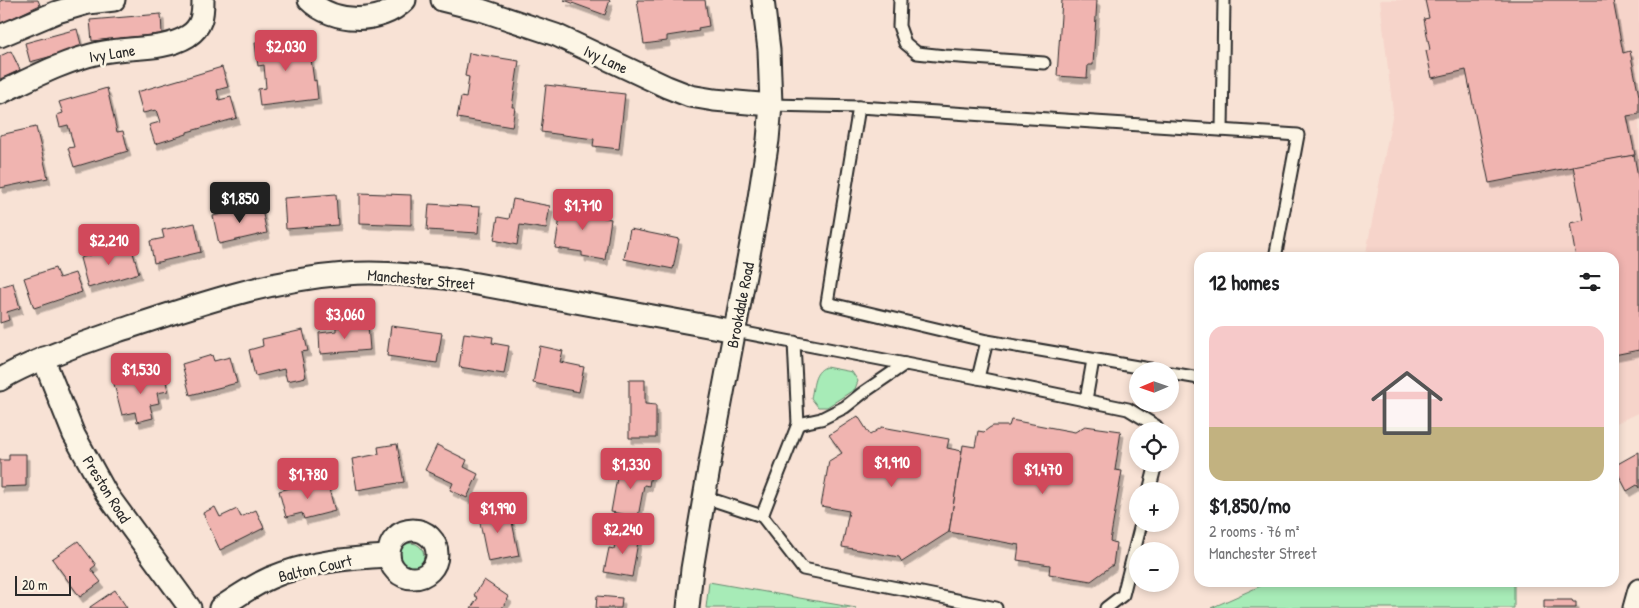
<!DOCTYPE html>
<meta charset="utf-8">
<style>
body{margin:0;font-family:"Patrick Hand",sans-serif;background:#f2f2f2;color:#202124;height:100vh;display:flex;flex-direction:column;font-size:19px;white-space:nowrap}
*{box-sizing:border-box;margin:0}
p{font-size:16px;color:#757577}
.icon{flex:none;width:28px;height:28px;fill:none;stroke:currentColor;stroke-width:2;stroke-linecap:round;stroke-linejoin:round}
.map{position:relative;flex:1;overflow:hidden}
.details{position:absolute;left:1194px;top:252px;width:425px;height:335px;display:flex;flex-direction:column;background:#fff;border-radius:15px;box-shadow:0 2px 8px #0003}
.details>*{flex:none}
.needle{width:32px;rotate:268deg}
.tools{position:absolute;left:1129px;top:362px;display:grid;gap:10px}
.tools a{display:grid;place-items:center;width:50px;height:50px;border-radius:50%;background:#fff;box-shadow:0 2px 8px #0003;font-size:25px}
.scale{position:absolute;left:15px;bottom:12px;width:56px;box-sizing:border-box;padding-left:5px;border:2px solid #2b2b2b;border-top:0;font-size:14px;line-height:18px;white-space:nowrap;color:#2b2b2b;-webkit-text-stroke:4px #fcf5e5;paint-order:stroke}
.price{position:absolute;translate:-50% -42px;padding:0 11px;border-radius:5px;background:#d1495b;color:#fff;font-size:16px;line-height:32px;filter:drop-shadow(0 1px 2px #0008)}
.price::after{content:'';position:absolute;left:50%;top:30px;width:15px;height:11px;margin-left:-8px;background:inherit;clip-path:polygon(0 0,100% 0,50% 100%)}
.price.active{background:#222;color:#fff}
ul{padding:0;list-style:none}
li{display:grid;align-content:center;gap:10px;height:265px;padding:0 15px}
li+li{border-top:1px solid #e0e0e0}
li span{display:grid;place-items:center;height:155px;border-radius:15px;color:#555}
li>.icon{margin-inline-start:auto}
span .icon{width:90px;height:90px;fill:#fffc;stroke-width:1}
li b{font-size:21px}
h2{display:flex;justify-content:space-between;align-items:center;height:60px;padding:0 15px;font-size:21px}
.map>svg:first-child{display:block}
.built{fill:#f6d4ca}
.green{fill:#a7ebb7;stroke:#698b71}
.building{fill:#f0b4b0;stroke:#2b2b2b;filter:url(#shadow)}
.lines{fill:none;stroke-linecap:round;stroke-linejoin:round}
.service-casing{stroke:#2b2b2b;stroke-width:15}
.minor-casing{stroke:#2b2b2b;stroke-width:25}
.service{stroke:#fcf5e5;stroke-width:11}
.minor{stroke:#fcf5e5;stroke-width:21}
.labels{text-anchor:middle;stroke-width:5;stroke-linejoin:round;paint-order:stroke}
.street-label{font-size:16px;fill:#2b2b2b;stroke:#fcf5e5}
</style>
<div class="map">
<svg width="1639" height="608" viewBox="0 0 1639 608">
<defs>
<filter id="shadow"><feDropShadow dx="3" dy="5.5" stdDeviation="0" flood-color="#0004"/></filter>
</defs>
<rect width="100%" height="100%" fill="#f8e2d5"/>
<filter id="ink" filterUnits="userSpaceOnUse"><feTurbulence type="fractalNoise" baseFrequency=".02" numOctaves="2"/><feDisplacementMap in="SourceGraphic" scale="10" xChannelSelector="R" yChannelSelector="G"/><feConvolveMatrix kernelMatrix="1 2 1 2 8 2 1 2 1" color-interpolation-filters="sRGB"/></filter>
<g filter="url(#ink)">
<!-- built -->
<path class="built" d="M1380,0H1639V413L1614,424V258H1365L1393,112Z"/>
<!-- green -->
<g class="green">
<path d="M826,367L852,372L858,381L855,389L827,407H818L811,398C814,386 813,372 826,367Z"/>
<circle cx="411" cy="556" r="13"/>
<path d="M709,582L856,608H706Z"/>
<path d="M1267,583H1514V608H1211Z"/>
</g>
<!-- building -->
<g class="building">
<path d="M3,0H38L40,5L0,24V1Z"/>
<path d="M564,0H610L605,15Z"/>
<path d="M637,0H705L709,26L698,28L699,31L667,36V41L644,44Z"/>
<path d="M1062,0H1097L1093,65H1088L1087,78L1057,76Z"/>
<path d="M1425,0H1613L1623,53L1630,51L1639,96V114L1627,116L1635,155L1489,183L1466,70L1432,78L1426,51L1430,50L1424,19L1429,18Z"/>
<path d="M161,14L162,34L92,41L90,20Z"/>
<path d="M77,29L82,48L30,62L25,43Z"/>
<path d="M308,37L314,81L316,80L318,99L260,106L258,89L266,88L264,65L258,66L255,43Z"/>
<path d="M11,51L20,70L0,79V56Z"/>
<path d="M469,53L519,61L512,107H515L512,127L457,118L461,97L466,98L469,77L465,76Z"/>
<path d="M222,67L228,87L217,90L219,100L231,97L237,118L187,132V134L155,144L149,125L160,122L156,110L143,113L137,92Z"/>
<path d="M546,85L625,94L619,149L593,146L594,139L541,132Z"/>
<path d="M107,88L117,132L123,131L128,151L74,167L68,148L74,147L68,125L60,127L57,115L63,113L59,102Z"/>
<path d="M36,127L48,178L0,188V135Z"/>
<path d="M1634,155L1639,182V350L1614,355V258H1576L1570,223L1584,220L1573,166Z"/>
<path d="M360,193L411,195V225L360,223Z"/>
<path d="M336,194L338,225L286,229L284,198Z"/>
<path d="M513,199L550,206L546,229L520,225L517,245L494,240L498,217L509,219Z"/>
<path d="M563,199L590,204L588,215L611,219L605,260L582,256V252L555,248Z"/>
<path d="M429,204L480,207L478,233L427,230Z"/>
<path d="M261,205L267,233L219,244L213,216Z"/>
<path d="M195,223L201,252L154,263L150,241L164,238L162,230Z"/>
<path d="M630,229L679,239L673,269L624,259Z"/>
<path d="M130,243L139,273L88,288L80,258Z"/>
<path d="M55,268L59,278L75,273L82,292L34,308L24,278Z"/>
<path d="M13,283L20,308L7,312L9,320L0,323V287Z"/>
<path d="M368,325L370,350L320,354L319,333L336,331V327Z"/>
<path d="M391,326L442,333L437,363L387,356Z"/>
<path d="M303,330L308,351L301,352L306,377L287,381L284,369L255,376L249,350L263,346L262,339Z"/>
<path d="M464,333L493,337L492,343L509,346L504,374L459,367Z"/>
<path d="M540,346L563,351L560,362L584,367L579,392L533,383Z"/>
<path d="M212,355L214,361L230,357L237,383L190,395L182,364Z"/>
<path d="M164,372L168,391L157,393L159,403L150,405L153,418L137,422L135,412L122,415L114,384Z"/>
<path d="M629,380H645V404L656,405V438H629Z"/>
<path d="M858,416L870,435L882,427L949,439L947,448L962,451L949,532L902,562L899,557L842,547L849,511L821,506L829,461L842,453L829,435Z"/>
<path d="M1011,420L1075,432L1085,426L1121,431L1115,470L1122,471L1110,541L1116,543L1113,565L1091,581L1049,574L1050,565L1017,560L1019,545L949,532L963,445L975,447L978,431L984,432L989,428L993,426H1009Z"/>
<path d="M397,444L404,482L357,490L352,459L379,454L378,447Z"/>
<path d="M437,445L467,460L464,467L478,474L467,498L450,490L453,483L425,470Z"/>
<path d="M1639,452V488L1637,485L1627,491L1614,466Z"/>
<path d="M9,454H26V486L0,487V460H9Z"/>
<path d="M631,463L652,467L649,486L644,485L638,517L611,512L618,472L629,473Z"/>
<path d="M326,478L335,511L304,519L302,513L286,517L279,491Z"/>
<path d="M215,507L220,517L237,509L241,517L256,510L264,528L220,550L203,513Z"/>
<path d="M509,507L519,556L488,562L478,513Z"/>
<path d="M617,532L639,536L632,577L604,572L609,548L614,549Z"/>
<path d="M78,541L96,565L91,569L101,582L80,597L52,559Z"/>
<path d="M484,580L509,597L502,608H471L478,598L474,595Z"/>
<path d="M115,590L127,608H90V607Z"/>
<path d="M597,596L622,598L621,608H596Z"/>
<path d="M1544,600H1572L1573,602H1576V608H1544Z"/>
</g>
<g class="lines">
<defs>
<g id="service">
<path d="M900,0L899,26L905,43L917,53L945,56L1044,63"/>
<path d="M771,105L859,107"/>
<path d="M1222,130L1224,0"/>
<path d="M735,331L978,378L987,341"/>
<path d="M1161,371L987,341L827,303L859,107L1298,135L1275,258"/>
<path d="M1170,373L1199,378"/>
<path d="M978,378L1128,409L1156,426V431"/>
<path d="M1086,400L1093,360"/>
<path d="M798,424L821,419L845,407L864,392L905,364"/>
<path d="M1149,491L1156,464"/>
<path d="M704,497L762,516L803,569L996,608"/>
<path d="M762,516L798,424L794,342"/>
<path d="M1106,608L1123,595L1141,524"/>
</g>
<g id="minor">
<path d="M309,0C333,24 381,25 405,0"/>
<path d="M442,0L478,9L556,35L667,87L690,96L714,100L771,105"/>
<path d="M0,36L57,12L88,3L114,0"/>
<path d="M0,93C32,78 64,61 99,53C128,46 162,52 188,36C202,27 203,15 203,0"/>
<path d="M43,358L74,435L106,493L190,608"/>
<path d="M0,380C11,372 24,367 37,361C64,350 91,340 118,331C193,306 267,280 345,274C378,271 411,275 444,278L735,331"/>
<circle cx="413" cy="554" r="24"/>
<path d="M220,608C236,597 252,586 270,578C307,562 349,558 389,556"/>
<path d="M688,608L692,569L712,451L756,217L768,140L771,105L769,50L763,0"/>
<path d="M1634,608L1639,590"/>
</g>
</defs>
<!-- service casing -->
<use href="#service" class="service-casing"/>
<!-- minor casing -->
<use href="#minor" class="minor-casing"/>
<!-- service -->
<use href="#service" class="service"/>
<!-- minor -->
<use href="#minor" class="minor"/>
</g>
</g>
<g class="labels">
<!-- street labels -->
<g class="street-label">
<text transform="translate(112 53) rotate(-9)" y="6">Ivy Lane</text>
<text transform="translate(606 59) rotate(25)" y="6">Ivy Lane</text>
<text transform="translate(421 279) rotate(5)" y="6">Manchester Street</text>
<text transform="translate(740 305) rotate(-79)" y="6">Brookdale Road</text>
<text transform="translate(107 489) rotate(58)" y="6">Preston Road</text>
<text transform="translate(315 568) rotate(-13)" y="6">Balton Court</text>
</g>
</g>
</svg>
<div class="tools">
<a><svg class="needle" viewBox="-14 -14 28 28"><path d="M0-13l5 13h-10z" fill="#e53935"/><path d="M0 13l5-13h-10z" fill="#757577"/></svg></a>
<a><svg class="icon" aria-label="locate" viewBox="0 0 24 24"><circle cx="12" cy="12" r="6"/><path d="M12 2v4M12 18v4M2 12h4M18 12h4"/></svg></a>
<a>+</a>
<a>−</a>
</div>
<div class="scale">20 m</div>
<b class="price" style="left:286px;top:72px">$2,030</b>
<b class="price active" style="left:240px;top:224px">$1,850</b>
<b class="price" style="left:583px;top:231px">$1,710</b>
<b class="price" style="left:109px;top:266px">$2,210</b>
<b class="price" style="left:345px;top:340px">$3,060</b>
<b class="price" style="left:141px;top:395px">$1,530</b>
<b class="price" style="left:892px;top:488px">$1,910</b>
<b class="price" style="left:631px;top:490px">$1,330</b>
<b class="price" style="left:1043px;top:495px">$1,470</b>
<b class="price" style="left:308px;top:500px">$1,780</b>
<b class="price" style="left:498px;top:534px">$1,990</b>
<b class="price" style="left:623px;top:555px">$2,240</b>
<section class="details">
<h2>12 homes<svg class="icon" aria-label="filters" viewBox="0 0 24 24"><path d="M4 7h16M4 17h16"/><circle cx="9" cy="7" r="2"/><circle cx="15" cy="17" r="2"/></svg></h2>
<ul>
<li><span style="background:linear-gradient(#f6c9c9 65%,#c2b280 0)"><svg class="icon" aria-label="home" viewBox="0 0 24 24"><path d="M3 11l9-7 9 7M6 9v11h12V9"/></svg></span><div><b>$1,850/mo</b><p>2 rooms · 76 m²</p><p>Manchester Street</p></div></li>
</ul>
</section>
</div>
